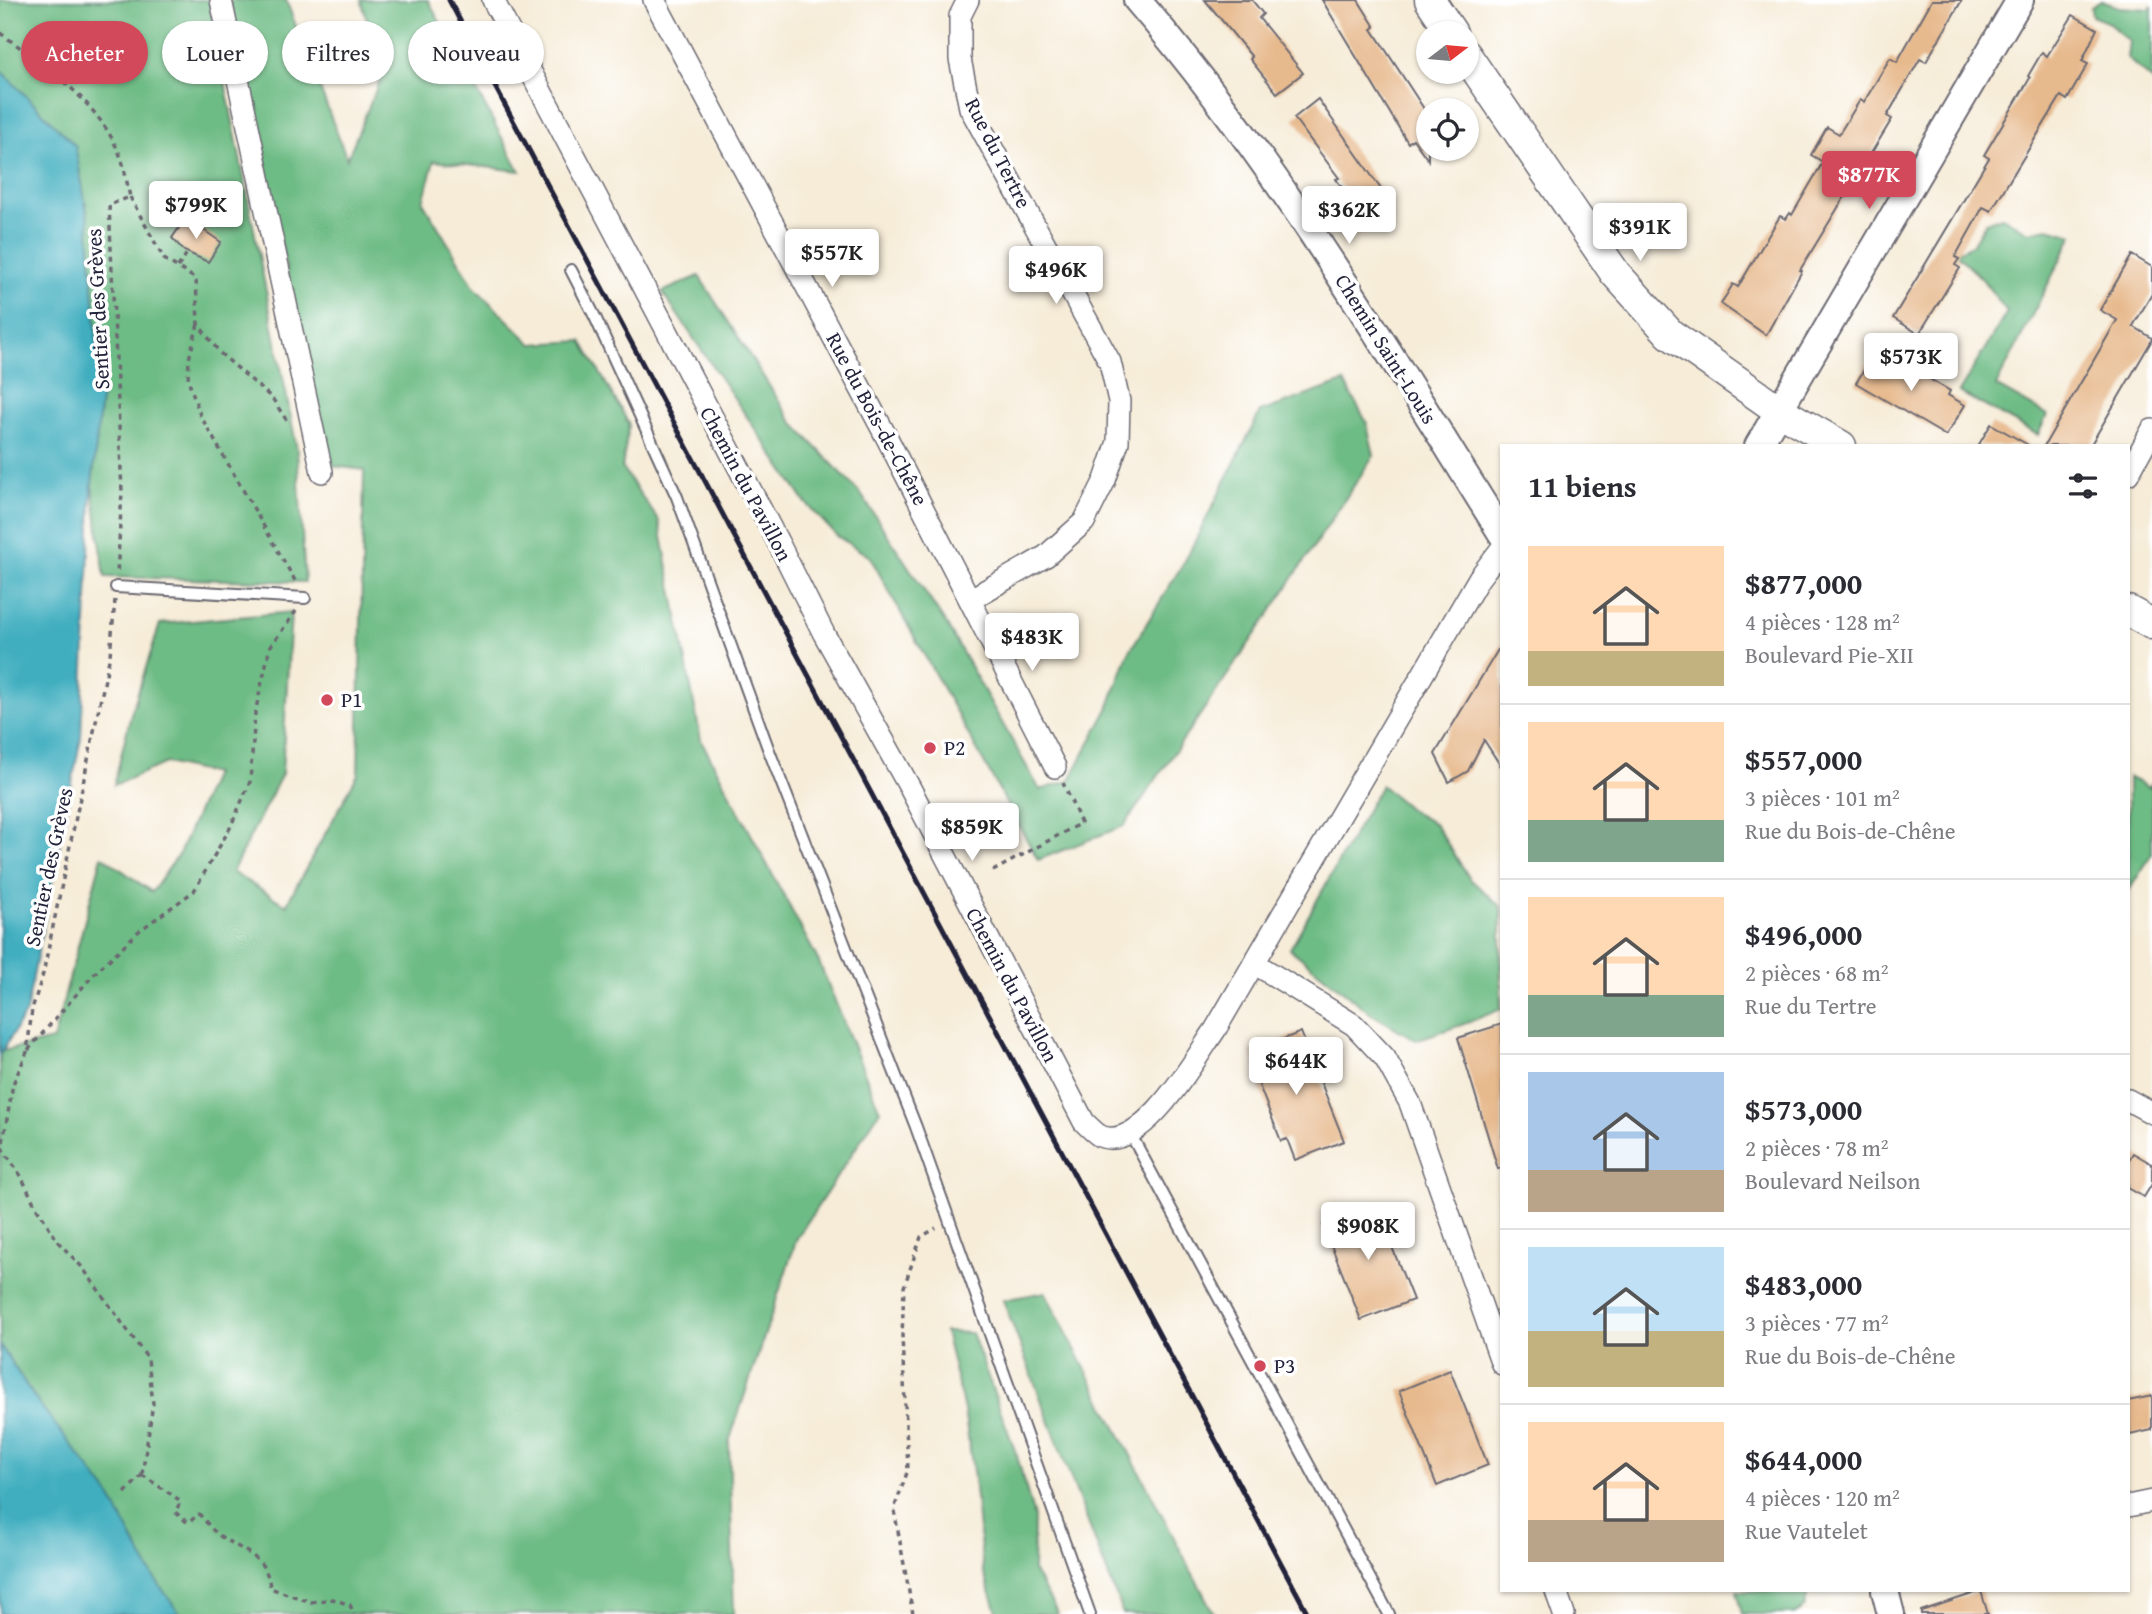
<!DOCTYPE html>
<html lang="fr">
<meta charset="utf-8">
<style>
body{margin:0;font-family:"Gentium Book Plus",serif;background:#f2f2f3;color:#2b2b33;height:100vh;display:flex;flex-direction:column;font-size:26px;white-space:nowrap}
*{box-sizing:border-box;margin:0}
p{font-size:23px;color:#7c7c81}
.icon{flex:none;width:38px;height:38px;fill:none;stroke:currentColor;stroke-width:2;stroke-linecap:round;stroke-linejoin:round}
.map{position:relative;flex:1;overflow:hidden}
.drawer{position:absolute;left:1500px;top:444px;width:630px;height:1148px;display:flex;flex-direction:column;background:#fff;border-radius:0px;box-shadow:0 2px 5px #0004}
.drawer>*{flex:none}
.guide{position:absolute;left:21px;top:21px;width:665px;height:63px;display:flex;gap:14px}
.needle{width:46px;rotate:74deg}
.fabs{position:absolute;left:1416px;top:21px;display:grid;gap:14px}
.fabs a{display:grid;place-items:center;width:63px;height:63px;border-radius:50%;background:#fff;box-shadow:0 2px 5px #0004;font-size:35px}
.price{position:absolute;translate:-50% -60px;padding:0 16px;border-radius:7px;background:#fff;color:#222;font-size:23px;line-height:46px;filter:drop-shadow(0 2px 4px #0008)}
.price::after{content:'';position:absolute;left:50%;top:42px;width:21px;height:16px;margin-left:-10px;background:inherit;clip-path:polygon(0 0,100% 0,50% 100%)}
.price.current{background:#d1495b;color:#fff}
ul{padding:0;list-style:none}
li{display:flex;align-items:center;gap:21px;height:175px;padding:0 28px}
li+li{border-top:2px solid #e1e1e2}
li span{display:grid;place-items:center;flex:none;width:196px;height:140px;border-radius:0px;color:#555}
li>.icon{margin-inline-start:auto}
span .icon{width:84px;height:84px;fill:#fffc;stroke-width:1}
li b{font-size:30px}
h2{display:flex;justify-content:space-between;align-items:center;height:84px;padding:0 28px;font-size:30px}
.chip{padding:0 24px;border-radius:32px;background:#fff;box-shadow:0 2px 5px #0004;font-size:24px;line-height:63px}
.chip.current{background:#d1495b;color:#fff}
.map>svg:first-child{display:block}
.forest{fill:#6ebc85;stroke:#486f60;stroke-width:2}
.water{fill:#41aebf;stroke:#32687d;stroke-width:2}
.building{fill:#e7ba8e}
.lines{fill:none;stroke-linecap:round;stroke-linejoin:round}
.service-casing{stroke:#6c6972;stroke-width:14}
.minor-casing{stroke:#6c6972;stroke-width:24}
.tertiary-casing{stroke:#6c6972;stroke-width:30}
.secondary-casing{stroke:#6c6972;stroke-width:33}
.path{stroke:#6c6972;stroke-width:3.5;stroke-dasharray:5 5;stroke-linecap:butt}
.service{stroke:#fff;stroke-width:10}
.minor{stroke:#fff;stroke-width:21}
.tertiary{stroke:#fff;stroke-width:26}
.secondary{stroke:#fff;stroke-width:30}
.rail{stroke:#22223b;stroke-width:5}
.poi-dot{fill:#d1495b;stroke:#fff;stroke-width:2.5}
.labels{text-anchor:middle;stroke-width:7;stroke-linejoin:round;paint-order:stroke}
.street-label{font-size:21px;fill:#22223b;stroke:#fff}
.poi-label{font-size:21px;fill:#22223b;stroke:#fff;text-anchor:start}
</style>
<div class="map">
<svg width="2152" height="1614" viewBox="0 0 2152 1614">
<rect width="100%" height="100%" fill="#fff"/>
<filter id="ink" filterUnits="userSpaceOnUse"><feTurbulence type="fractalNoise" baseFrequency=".0143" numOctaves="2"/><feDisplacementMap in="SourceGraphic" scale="14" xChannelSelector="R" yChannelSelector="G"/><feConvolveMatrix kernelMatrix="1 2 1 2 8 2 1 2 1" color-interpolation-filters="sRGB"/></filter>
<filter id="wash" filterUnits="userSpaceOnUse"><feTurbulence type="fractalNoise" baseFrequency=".00686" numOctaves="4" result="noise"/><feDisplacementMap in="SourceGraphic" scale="28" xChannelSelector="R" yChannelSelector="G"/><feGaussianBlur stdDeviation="1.57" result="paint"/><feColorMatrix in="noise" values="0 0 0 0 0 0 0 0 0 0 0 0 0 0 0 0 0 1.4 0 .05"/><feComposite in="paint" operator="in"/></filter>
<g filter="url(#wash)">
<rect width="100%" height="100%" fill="#f6ecd8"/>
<!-- forest -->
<g class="forest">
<path d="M0,0H209L297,449L305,582L105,577L92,484L101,397L88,218L75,146L0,70Z"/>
<path d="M230,0H286L347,159L383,73L361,0H428L520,171L434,161L423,202L475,288L532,344L582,341L629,424L622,468L659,521L701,740L819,962L880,1111L797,1238L729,1442L734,1614H180L152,1575L0,1345V1055L3,1051L53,1040L102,856L152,892L180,852L214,774L166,763L114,785L131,714L160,624L291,612L282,774L232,872L286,905L358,774L364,470L327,465Z"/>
<path d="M2101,1L2119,7L2150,9L2152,5V80L2127,58L2129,41L2107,22L2092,16L2091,7Z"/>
<path d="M2002,217L2029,232L2048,228L2073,235L1996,386L2047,415L2038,435L1959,392L2007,312L1982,279L1955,253L1972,245L1986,222Z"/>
<path d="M699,276L793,423L860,493L948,627L1040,790L1069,781L1108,709L1128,654L1186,559L1260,412L1344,382L1366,421L1374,455L1276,604L1124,826L1038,860L870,557L837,536L805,502L662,292Z"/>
<path d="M2128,777L2149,788L2152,784V854L2128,892Z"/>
<path d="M1381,785L1413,812L1435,824L1470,879L1501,907V1009L1464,1024L1416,1040L1370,1013L1290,949Z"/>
<path d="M1045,1292L1214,1614H1123L1003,1300Z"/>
<path d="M945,1332L972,1333L1017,1456L1034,1517L1033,1570L1058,1614H998L983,1571L974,1478L964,1410Z"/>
<path d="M1736,1591H1808L1805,1606L1796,1614H1742Z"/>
</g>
<!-- water -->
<g class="water">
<path d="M0,70L75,145L88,218L101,397L92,484L81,738L26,1012L0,1055Z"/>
<path d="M0,1345L34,1397L109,1494L152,1575L180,1614H0Z"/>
</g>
<g id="blocks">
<!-- building -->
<g class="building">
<path d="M1205,0H1252L1263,14L1259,18L1303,73L1277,93L1250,59L1252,57Z"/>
<path d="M1322,0H1358L1375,27L1372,29L1428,115V160L1413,139L1408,143Z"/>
<path d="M1932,0H1962L1926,62L1920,59L1887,116L1892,119L1800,270L1802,271L1766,335L1721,304L1733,284L1738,287L1780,216L1786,219L1790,213L1792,215L1823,162L1811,155L1827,127L1839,134L1860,100L1864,102L1890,58L1897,62Z"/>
<path d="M2073,15L2097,29L2082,61L2088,64L2067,100L2061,96L1991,211L1983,207L1955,257L1959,259L1955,265L1960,268L1919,334L1893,318L1989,158L1984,155L2030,78L2028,76L2042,52L2047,56Z"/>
<path d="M1318,99L1390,202L1365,220L1336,179L1339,178L1294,118Z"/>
<path d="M186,218L221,242L208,262L184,251L172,238Z"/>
<path d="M2132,255L2152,267V294L2133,326L2152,338V340L2090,446H2044L2117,320L2100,310Z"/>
<path d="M1875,352L1893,362L1895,359L1950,391L1948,395L1965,405L1946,436L1856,383Z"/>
<path d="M1991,424L2030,446H1978Z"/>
<path d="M1502,643V768L1484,740L1468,771L1449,782L1435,754Z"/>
<path d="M1502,1024V1168L1498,1169L1458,1038Z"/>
<path d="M1301,1032L1344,1141L1295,1160L1287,1139L1281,1141L1255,1075L1259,1073L1251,1052Z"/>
<path d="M2133,1153L2152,1164V1184L2144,1197L2128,1188V1161Z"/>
<path d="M1375,1204L1413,1300L1361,1320L1323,1225Z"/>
<path d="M1450,1370L1488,1465L1437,1486L1399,1391Z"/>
<path d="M2152,1396V1430L2130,1435L2128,1401Z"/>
<path d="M1981,1591L1988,1614H1921V1611Z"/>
</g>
</g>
</g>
<g filter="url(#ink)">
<use href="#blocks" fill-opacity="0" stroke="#6c6972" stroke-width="2"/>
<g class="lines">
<defs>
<g id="service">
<path d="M571,270L595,317L677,497L768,748L916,1127L1090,1614"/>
<path d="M116,587L305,598"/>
<path d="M1130,1133L1389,1614"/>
</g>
<g id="minor">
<path d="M221,0L322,472"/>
<path d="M493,0L779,544L824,634L910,788L1084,1122C1088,1126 1095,1133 1100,1136C1142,1154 1196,1057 1215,1030L1479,578L1502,548"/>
<path d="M654,0L886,436L1055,767"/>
<path d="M968,0L960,16V59L970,108L1110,362L1119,401L1118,442L1105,480L1084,522L1046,556L971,599"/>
<path d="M2128,474L2152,430"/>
<path d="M1254,963L1354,1025L1385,1058L1410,1103L1502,1364"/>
<path d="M2128,1100L2152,1113"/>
<path d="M2128,1506L2152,1501"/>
<path d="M1556,1591L1564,1614"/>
</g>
<g id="tertiary">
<path d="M1137,0C1278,163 1388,352 1502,534"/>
<path d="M1758,446L2020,0"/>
<path d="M1885,1591L1891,1614"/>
</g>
<g id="secondary">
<path d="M1430,0L1452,33"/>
<path d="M1466,55L1615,273L1670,334L1780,411L1841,446"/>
<path d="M2128,611L2152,624"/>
</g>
</defs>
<!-- service casing -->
<use href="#service" class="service-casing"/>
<!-- minor casing -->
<use href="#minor" class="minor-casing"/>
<!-- tertiary casing -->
<use href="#tertiary" class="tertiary-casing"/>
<!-- secondary casing -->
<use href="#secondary" class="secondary-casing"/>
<!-- path -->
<g class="path">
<path d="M0,33C47,67 97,100 120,155C125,168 127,184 130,197L109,205L122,492L117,575"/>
<path d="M130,197L164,259L196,279L198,324L220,353L272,398L289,424"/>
<path d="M178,267L187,253"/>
<path d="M198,324L189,359L188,379L200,415L297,584"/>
<path d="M115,600L110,655L43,974L32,1009L27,1052L13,1084L2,1148L21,1176L35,1205L59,1243L82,1267L148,1359L153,1404L142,1475"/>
<path d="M993,871L1081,823L1063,783"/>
<path d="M28,1050L95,973L139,931L194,891L230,828L250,782L255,713L270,647L296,611"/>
<path d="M142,1475L181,1501L175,1512L188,1523L199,1514C204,1519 209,1526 214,1531C235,1550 268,1553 270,1588L311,1602L333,1599L350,1605L354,1614"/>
<path d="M125,1493L142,1475"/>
<path d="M913,1614L894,1509L908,1470L902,1336L904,1287L921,1237L936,1228"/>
</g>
<!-- service -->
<use href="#service" class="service"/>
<!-- minor -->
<use href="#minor" class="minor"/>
<!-- tertiary -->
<use href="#tertiary" class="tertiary"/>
<!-- secondary -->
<use href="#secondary" class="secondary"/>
<!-- rail -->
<path class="rail" d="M449,0L1308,1614"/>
</g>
</g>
<!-- markers -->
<g class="poi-dot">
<circle cx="327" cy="700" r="7"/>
<circle cx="930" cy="748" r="7"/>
<circle cx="1260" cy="1366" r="7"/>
</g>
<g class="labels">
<!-- street labels -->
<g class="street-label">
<text transform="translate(998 153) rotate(63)" y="7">Rue du Tertre</text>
<text transform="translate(98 309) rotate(-93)" y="7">Sentier des Grèves</text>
<text transform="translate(1386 349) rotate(58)" y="7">Chemin Saint-Louis</text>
<text transform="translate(877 419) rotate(62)" y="7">Rue du Bois-de-Chêne</text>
<text transform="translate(746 484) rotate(62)" y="7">Chemin du Pavillon</text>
<text transform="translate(49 867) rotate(-78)" y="7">Sentier des Grèves</text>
<text transform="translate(1012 985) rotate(62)" y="7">Chemin du Pavillon</text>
</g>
<!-- poi labels -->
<g class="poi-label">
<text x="341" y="707">P1</text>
<text x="944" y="755">P2</text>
<text x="1274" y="1373">P3</text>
</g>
</g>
</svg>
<div class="fabs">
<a><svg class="needle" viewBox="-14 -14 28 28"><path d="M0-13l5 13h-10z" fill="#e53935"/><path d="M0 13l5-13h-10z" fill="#7c7c81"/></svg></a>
<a><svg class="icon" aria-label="locate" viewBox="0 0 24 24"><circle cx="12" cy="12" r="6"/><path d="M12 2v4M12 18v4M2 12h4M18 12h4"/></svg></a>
</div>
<b class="price current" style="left:1869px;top:211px">$877K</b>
<b class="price" style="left:196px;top:241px">$799K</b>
<b class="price" style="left:1349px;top:246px">$362K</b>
<b class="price" style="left:1640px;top:263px">$391K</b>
<b class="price" style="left:832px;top:289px">$557K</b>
<b class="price" style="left:1056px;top:306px">$496K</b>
<b class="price" style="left:1911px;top:393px">$573K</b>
<b class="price" style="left:1032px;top:673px">$483K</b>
<b class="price" style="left:972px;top:863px">$859K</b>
<b class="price" style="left:1296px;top:1097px">$644K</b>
<b class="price" style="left:1368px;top:1262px">$908K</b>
<div class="guide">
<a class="chip current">Acheter</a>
<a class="chip">Louer</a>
<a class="chip">Filtres</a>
<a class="chip">Nouveau</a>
</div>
<section class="drawer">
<h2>11 biens<svg class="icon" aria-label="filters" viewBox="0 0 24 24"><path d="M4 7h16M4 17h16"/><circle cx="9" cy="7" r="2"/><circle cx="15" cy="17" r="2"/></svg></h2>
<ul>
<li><span style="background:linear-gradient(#ffd9b3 75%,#c2b280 0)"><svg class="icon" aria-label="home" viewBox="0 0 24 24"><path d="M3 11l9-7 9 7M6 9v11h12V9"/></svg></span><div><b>$877,000</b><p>4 pièces · 128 m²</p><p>Boulevard Pie-XII</p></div></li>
<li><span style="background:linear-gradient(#ffd9b3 70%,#7fa58c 0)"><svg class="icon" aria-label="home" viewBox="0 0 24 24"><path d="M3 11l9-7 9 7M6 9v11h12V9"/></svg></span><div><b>$557,000</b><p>3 pièces · 101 m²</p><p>Rue du Bois-de-Chêne</p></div></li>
<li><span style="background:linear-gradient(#ffd9b3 70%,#7fa58c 0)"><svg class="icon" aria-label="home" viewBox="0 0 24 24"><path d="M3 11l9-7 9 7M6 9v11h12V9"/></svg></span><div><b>$496,000</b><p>2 pièces · 68 m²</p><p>Rue du Tertre</p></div></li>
<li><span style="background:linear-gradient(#a9c7e8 70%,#b9a48a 0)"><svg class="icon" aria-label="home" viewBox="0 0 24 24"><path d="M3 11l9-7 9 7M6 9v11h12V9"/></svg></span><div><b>$573,000</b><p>2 pièces · 78 m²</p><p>Boulevard Neilson</p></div></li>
<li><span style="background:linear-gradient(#bfe0f5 60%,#c2b280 0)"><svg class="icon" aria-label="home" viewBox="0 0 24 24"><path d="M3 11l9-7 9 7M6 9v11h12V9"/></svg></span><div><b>$483,000</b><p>3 pièces · 77 m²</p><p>Rue du Bois-de-Chêne</p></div></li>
<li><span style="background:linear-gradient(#ffd9b3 70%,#b9a48a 0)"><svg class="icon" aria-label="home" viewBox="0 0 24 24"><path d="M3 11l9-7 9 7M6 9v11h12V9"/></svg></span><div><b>$644,000</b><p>4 pièces · 120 m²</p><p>Rue Vautelet</p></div></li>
</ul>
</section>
</div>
